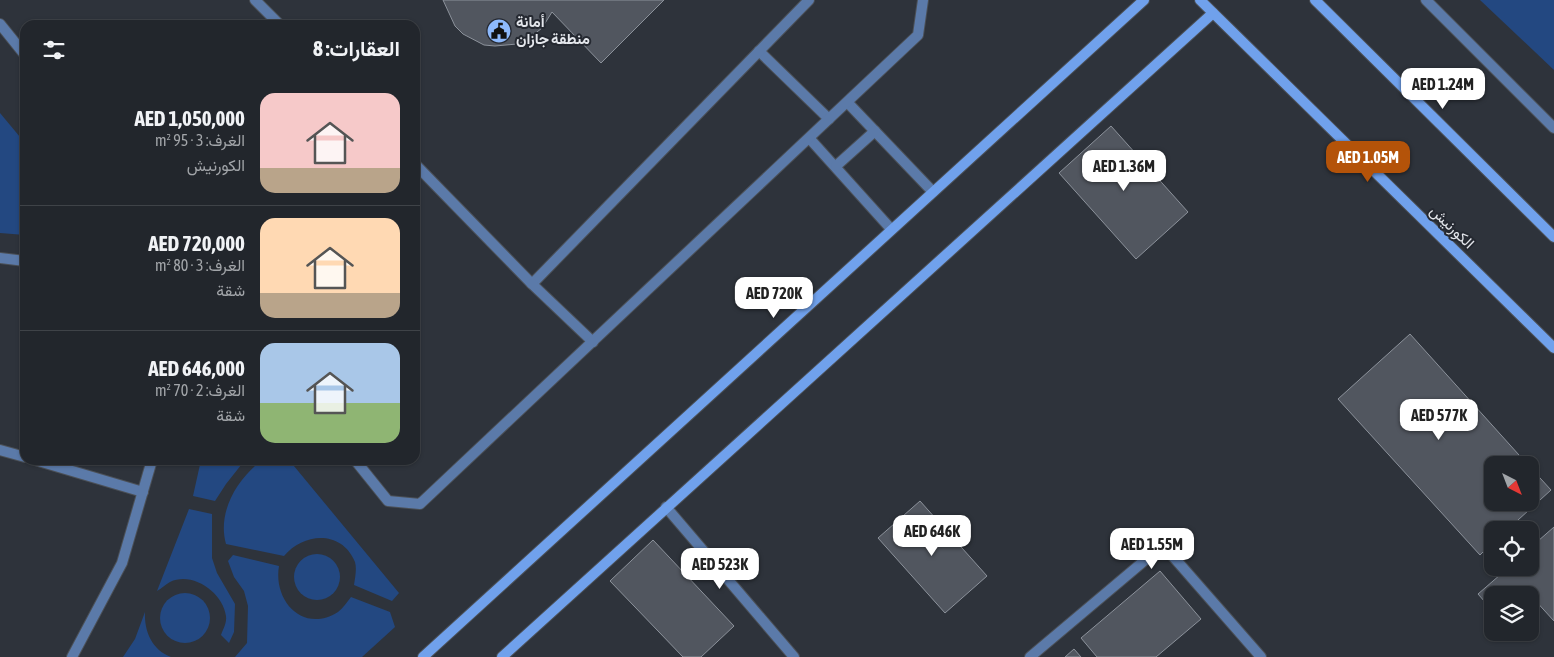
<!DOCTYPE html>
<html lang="ar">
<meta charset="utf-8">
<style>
body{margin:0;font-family:"Asap Condensed",Vazirmatn,sans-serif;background:#2a2e34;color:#f1f3f6;direction:rtl;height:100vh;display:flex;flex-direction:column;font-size:19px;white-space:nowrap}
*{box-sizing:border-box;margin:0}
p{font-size:16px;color:#a2a5a9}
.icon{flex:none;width:28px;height:28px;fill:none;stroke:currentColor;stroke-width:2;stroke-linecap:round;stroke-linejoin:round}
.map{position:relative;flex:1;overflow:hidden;direction:ltr}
.sheet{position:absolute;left:20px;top:20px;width:400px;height:445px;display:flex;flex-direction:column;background:#22262c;border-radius:15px;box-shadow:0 1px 4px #0004,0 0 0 1px #3f4348;direction:rtl}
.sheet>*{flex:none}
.needle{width:32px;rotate:138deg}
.controls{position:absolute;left:1484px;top:456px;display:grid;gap:10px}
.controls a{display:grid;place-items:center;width:55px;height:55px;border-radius:10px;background:#22262c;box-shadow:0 1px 4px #0004,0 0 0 1px #3f4348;font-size:25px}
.price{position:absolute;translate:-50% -42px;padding:0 11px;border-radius:10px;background:#fff;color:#222;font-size:16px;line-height:32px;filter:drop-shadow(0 1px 2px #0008)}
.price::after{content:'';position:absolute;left:50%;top:30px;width:15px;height:11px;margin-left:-8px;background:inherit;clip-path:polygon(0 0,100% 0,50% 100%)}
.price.active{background:#b45309;color:#fff}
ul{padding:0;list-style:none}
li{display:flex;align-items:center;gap:15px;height:125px;padding:0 20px}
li+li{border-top:1px solid #3f4348}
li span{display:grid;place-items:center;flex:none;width:140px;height:100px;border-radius:15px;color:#555}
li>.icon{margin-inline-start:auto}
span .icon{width:60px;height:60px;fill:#fffc;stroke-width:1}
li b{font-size:21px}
h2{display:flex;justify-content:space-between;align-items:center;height:60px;padding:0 20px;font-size:21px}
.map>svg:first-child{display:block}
.green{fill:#234881}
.building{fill:#51565f;stroke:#8c929b}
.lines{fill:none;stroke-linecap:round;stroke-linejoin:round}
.lane-casing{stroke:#4b5057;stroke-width:12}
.street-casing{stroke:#4b5057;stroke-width:12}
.secondary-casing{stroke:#4b5057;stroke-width:12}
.lane{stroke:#5b7aa9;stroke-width:10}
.street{stroke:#5b7aa9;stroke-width:10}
.secondary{stroke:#70a1ec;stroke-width:10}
.labels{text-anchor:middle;stroke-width:4;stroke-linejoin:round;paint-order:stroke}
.poi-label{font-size:15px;font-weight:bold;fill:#e4e7ec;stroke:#252931;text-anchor:start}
.street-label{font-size:15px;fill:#e4e7ec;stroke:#252931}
</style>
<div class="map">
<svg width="1554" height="657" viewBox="0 0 1554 657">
<rect width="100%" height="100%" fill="#2e333b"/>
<!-- green -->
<g class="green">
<path d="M1480,0H1554V70Z"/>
<path d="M0,113L25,143V235L0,233Z"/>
<path d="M201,460H245L226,484L215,501L193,496Z"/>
<path d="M262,460H289L399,593L392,601L354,585C355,578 357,569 355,562C342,530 304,532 284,556L226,544C217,512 237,479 262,460Z"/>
<path d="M189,509L212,514V558L217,573L235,604L234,632L229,643L221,635C223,629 227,623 226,616C223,593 193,571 170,582C166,584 161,589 157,591Z"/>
<circle cx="317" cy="577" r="23"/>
<path d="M233,555L279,566C273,601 303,634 338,612C343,608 347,602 351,597L390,612L395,627L362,657H235L247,643L248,606L244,591L234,577L228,561Z"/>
<circle cx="185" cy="618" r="25"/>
<path d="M145,612C144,631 152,650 171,657H123L135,639Z"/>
</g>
<!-- building -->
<g class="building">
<path d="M443,0H664L601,63L552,12L542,28L527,40L517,44L495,46L484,45L463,34L455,26Z"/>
<path d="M1111,126L1188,212L1136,259L1059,173Z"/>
<path d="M1410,334L1528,465H1492V502H1530V467L1551,490L1507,530H1492V543L1480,555L1338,399Z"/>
<path d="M920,501L987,576L945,613L878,538Z"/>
<path d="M1554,527V621L1533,598L1530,601V595H1492V610L1478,594L1508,568H1530V548Z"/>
<path d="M653,540L734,626L701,657H683L610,581Z"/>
<path d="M1160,571L1201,619L1156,657H1097L1081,638Z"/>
<path d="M1074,649L1081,657H1065Z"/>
</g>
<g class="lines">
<defs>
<g id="lane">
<path d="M255,0L280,25"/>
<path d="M1426,0L1554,128"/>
<path d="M0,24L25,55"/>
<path d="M759,51L829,119"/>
<path d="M848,103L933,192"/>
<path d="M810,139L891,229"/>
<path d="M415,164L532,284L809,0"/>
<path d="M836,166L875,131"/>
<path d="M0,258L25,261"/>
<path d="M532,284L593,342"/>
<path d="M0,450L25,457"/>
<path d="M35,460L143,492"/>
<path d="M355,460L388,501L420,504L918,35L923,0"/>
<path d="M72,657L122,563L152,460"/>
</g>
<g id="street">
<path d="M666,507L794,657"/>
<path d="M1030,657L1163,545L1261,657"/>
</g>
<g id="secondary">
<path d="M1200,0L1554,348"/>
<path d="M1315,0L1554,237"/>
<path d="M423,657L1144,0"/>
<path d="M502,657L1213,13"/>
</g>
</defs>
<!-- lane casing -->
<use href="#lane" class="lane-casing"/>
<!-- street casing -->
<use href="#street" class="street-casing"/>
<!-- secondary casing -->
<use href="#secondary" class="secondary-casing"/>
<!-- lane -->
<use href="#lane" class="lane"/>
<!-- street -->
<use href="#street" class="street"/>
<!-- secondary -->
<use href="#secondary" class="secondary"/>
</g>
<!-- icons -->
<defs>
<symbol id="civic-disc" viewBox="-11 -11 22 22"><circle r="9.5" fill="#8db9fc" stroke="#252931"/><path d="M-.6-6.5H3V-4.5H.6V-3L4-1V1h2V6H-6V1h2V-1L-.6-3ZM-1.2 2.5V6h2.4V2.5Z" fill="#111"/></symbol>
</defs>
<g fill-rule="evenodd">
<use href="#civic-disc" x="485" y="17" width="28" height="28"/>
</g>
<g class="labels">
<!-- poi labels -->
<g class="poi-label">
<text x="516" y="27">أمانة<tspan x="516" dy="17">منطقة جازان</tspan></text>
</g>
<!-- street labels -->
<g class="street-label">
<text transform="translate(1452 227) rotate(44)" y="5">الكورنيش</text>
</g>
</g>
</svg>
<div class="controls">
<a><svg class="needle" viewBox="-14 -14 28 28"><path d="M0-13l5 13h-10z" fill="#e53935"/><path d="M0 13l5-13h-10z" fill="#a2a5a9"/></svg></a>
<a><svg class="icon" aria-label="locate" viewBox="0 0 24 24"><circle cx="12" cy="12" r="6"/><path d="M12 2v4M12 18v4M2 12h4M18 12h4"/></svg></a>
<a><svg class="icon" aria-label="layers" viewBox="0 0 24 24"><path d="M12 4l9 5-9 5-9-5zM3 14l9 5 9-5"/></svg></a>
</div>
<b class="price" style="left:1443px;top:110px">AED 1.24M</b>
<b class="price active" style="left:1368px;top:183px">AED 1.05M</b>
<b class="price" style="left:1124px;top:192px">AED 1.36M</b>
<b class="price" style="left:774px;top:319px">AED 720K</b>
<b class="price" style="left:1439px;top:441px">AED 577K</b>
<b class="price" style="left:932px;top:557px">AED 646K</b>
<b class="price" style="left:1152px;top:570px">AED 1.55M</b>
<b class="price" style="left:720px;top:590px">AED 523K</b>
<section class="sheet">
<h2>العقارات: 8<svg class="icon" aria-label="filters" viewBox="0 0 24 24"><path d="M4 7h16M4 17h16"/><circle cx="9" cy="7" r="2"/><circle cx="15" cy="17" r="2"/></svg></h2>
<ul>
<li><span style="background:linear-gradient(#f6c9c9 75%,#b9a48a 0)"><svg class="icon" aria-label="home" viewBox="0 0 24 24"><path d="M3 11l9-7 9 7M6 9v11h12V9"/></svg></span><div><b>AED 1,050,000</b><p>الغرف: 3 · 95 m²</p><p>الكورنيش</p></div></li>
<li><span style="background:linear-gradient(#ffd9b3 75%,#b9a48a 0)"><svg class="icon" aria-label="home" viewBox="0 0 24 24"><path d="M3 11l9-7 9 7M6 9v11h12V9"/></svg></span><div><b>AED 720,000</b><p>الغرف: 3 · 80 m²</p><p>شقة</p></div></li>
<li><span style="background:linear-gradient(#a9c7e8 60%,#8fb573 0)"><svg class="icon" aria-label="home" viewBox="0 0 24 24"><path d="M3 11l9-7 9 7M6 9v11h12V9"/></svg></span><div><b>AED 646,000</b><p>الغرف: 2 · 70 m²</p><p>شقة</p></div></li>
</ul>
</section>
</div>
